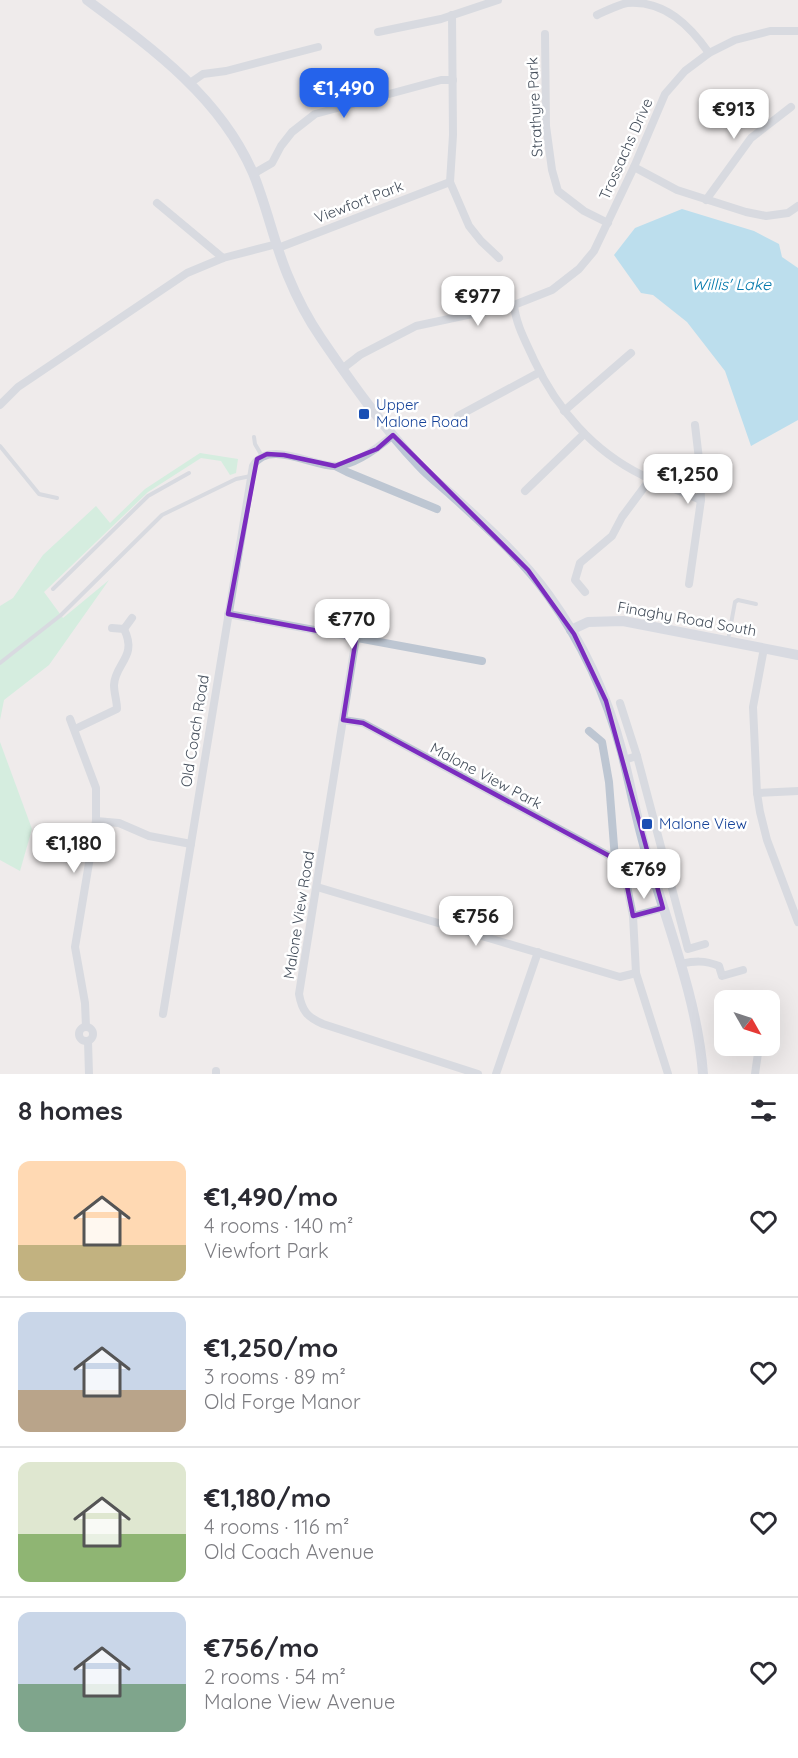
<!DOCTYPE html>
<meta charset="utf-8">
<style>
body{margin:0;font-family:Quicksand,sans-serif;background:#f2f2f3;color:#2b2b33;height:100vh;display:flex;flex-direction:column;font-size:22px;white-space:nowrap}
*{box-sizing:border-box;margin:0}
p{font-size:20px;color:#7c7c81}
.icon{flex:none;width:33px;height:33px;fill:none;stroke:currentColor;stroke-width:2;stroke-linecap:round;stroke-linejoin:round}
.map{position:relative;height:1074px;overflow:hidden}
.details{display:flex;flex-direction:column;background:#fff;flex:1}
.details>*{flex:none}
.needle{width:39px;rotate:129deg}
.fabs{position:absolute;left:714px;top:990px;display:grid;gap:12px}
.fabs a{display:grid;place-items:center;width:66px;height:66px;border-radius:12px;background:#fff;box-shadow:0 6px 24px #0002;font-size:30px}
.price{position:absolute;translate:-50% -51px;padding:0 14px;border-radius:12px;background:#fff;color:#222;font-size:20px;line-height:39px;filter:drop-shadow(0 2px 3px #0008)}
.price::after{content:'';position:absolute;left:50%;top:36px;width:18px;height:14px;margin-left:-9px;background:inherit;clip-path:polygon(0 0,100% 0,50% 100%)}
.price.active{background:#2563eb;color:#fff}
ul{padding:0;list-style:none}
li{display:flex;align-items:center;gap:18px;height:150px;padding:0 18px}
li+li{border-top:2px solid #e1e1e2}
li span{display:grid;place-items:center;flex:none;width:168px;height:120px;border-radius:12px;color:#555}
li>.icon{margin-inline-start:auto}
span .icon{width:72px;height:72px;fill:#fffc;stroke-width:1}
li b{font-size:26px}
h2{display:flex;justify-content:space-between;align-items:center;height:72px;padding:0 18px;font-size:26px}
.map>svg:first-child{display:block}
.green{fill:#b5f0d1}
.water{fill:#7fcef0}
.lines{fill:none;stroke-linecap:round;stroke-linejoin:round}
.lane{stroke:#bdc6d2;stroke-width:4}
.street{stroke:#bdc6d2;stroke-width:8}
.secondary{stroke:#bcc6d6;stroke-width:10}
.marked{fill:none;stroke:#7b2cbf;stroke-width:4.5;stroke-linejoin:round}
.transit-dot{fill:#1a4fb4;stroke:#fff;stroke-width:2}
.labels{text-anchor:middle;stroke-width:5;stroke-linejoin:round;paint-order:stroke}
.street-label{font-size:15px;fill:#434d5a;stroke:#fff}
.transit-label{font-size:15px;fill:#164399;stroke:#fff;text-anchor:start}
.water-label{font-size:16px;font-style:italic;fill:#0479ac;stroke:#fff}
</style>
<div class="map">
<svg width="798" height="1074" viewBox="0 0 798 1074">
<rect width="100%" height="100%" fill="#efebeb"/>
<!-- green -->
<g class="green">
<path d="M200,453L238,459L236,473L230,475L221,461L201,458L148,492L44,592L63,618L109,580L49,665L4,700L0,720V606L13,598L43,555L96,506L110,523L145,489Z"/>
<path d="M0,742L32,829L20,871L0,860Z"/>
</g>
<!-- water -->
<path class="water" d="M682,209L754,231L779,244L782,257L798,268V420L751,446L725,371L687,322L653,295L641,293L614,255L635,228Z"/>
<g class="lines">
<!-- lane -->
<g class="lane">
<path d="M254,437L255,444L262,456"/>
<path d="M0,446L39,494L57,498"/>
<path d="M53,589L148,496L189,473"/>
<path d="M728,640L735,602L738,600L756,604"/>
<path d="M0,663L61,615L162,515L236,479L251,476"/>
</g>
<!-- street -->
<g class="street">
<path d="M452,15L453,135L450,182L469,226L481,241L499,258"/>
<path d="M597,15C606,11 617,5 627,3C665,0 690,26 709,53"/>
<path d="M378,32L441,19L498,0"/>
<path d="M545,34L546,126L552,170L558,191L584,211L608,223"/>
<path d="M190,83L203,74L226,71L318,47"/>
<path d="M634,167L677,190L746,212L766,216L788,213L798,206"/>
<path d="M253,174L272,163L281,146L292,132L315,114L441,80H453"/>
<path d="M706,200L751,138L791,107"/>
<path d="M157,203L223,258"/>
<path d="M278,248L450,182"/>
<path d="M514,305C516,325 526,342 534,360C557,409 593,451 642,475C662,484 682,492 701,500"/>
<path d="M342,369L360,355L416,326L514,305L552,290L579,269L594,251L634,167L665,94L685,71L709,53L735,40L770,31H798"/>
<path d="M0,405L18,387L187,273L223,258L277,244"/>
<path d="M564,411L631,353"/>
<path d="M458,416L540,372"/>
<path d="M335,466L347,472L437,509"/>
<path d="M525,491L584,434"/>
<path d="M689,584L701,500L700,468L695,425"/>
<path d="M585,592L575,580L580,563L612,536L622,517L651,478"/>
<path d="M228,614L482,661"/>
<path d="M112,628L124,629L132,618"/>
<path d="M356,638L299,994C302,1011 307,1017 323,1024L478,1074"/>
<path d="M764,648L753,707L757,793L760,812L767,840L798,922"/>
<path d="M620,703L637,756"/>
<path d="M70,719L96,788V821L75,947L85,1003L86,1027"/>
<path d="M343,720L363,723L615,859"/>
<path d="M75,729L117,709C117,701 114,693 114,685C115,663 138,657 124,629"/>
<path d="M589,731L602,742L609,782L615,859L624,871L633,916L636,973L668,1074"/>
<path d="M624,760L637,756L688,949L705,944"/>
<path d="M757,793L798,791"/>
<path d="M96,821L119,823L149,836L191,844"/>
<path d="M317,887L620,977L636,973"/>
<path d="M633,916L663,908"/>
<path d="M680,964C695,961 704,960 719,966L722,976L743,970"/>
<path d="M163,1014L253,466C268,439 311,466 336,466C355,465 379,447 393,435"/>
<circle cx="86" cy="1034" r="7"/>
<path d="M88,1041L89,1074"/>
<path d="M216,1074V1071"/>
<path d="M496,1074L538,952"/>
<path d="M755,1074L759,1046"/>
</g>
<!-- secondary -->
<g class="secondary">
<path d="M87,0C152,48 220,97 253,173C267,207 274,243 288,276C297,298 308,319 321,338C351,382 382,426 419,465C429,476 441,485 452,495C486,526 522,558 549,596C583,643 607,696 622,752C631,787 637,823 648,858C668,926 698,1003 703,1074"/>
<path d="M571,630L588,622L623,621L798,655"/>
</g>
</g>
<!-- marked area -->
<path d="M0 0H798V1074H0ZM393,435L528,570L574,634L606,701L663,908L633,916L624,871L615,859L363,723L343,720L356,638L228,614L257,459L267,454L284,455L335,466L377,449Z" fill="#efebeb" fill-opacity=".55" fill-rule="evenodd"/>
<path class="marked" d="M393,435L528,570L574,634L606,701L663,908L633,916L624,871L615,859L363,723L343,720L356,638L228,614L257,459L267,454L284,455L335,466L377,449Z"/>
<!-- markers -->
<g class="transit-dot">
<rect x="358" y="408" width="12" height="12" rx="3"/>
<rect x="641" y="818" width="12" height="12" rx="3"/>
</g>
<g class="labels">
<!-- street labels -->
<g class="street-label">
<text transform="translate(535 107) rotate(-93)" y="5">Strathyre Park</text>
<text transform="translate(626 149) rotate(-66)" y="5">Trossachs Drive</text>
<text transform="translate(359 202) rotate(-21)" y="5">Viewfort Park</text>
<text transform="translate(687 619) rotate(10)" y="5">Finaghy Road South</text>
<text transform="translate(195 731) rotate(-81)" y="5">Old Coach Road</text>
<text transform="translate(486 776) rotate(28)" y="5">Malone View Park</text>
<text transform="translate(299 915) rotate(-81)" y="5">Malone View Road</text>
</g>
<!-- transit labels -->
<g class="transit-label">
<text x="376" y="410">Upper<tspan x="376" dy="17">Malone Road</tspan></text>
<text x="659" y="829">Malone View</text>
</g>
<!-- water labels -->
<g class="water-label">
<text x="731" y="290">Willis' Lake</text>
</g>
</g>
</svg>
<div class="fabs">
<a><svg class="needle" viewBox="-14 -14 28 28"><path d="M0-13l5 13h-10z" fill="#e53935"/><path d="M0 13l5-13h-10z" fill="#7c7c81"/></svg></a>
</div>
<b class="price active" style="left:344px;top:119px">€1,490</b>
<b class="price" style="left:734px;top:140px">€913</b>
<b class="price" style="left:478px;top:327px">€977</b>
<b class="price" style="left:688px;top:505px">€1,250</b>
<b class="price" style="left:352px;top:650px">€770</b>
<b class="price" style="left:74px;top:874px">€1,180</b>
<b class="price" style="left:644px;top:900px">€769</b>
<b class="price" style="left:476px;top:947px">€756</b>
</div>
<section class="details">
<h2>8 homes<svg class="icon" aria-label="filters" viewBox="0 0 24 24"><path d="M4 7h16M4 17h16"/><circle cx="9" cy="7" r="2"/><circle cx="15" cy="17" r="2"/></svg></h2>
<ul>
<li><span style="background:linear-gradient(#ffd9b3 70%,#c2b280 0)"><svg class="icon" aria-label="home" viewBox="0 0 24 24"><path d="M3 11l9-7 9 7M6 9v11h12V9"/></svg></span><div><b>€1,490/mo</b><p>4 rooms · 140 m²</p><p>Viewfort Park</p></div><svg class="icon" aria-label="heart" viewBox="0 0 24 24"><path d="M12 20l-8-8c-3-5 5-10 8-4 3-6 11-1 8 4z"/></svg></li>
<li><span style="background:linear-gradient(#c9d6e8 65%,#b9a48a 0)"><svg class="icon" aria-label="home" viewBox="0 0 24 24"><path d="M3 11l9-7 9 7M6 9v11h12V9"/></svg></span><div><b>€1,250/mo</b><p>3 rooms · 89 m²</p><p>Old Forge Manor</p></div><svg class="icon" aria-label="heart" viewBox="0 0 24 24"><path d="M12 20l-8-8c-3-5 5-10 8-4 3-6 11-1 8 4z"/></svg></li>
<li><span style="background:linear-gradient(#dfe7d0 60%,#8fb573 0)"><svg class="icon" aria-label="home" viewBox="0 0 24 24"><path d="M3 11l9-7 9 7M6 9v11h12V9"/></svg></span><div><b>€1,180/mo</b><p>4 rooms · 116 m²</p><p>Old Coach Avenue</p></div><svg class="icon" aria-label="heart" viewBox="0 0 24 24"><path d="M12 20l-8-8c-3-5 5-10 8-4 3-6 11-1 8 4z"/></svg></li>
<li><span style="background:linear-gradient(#c9d6e8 60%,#7fa58c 0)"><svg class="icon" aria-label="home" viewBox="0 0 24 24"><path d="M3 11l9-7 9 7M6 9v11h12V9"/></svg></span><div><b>€756/mo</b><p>2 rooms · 54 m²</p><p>Malone View Avenue</p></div><svg class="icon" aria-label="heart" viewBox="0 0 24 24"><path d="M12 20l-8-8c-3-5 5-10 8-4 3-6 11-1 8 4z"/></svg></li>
</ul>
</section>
